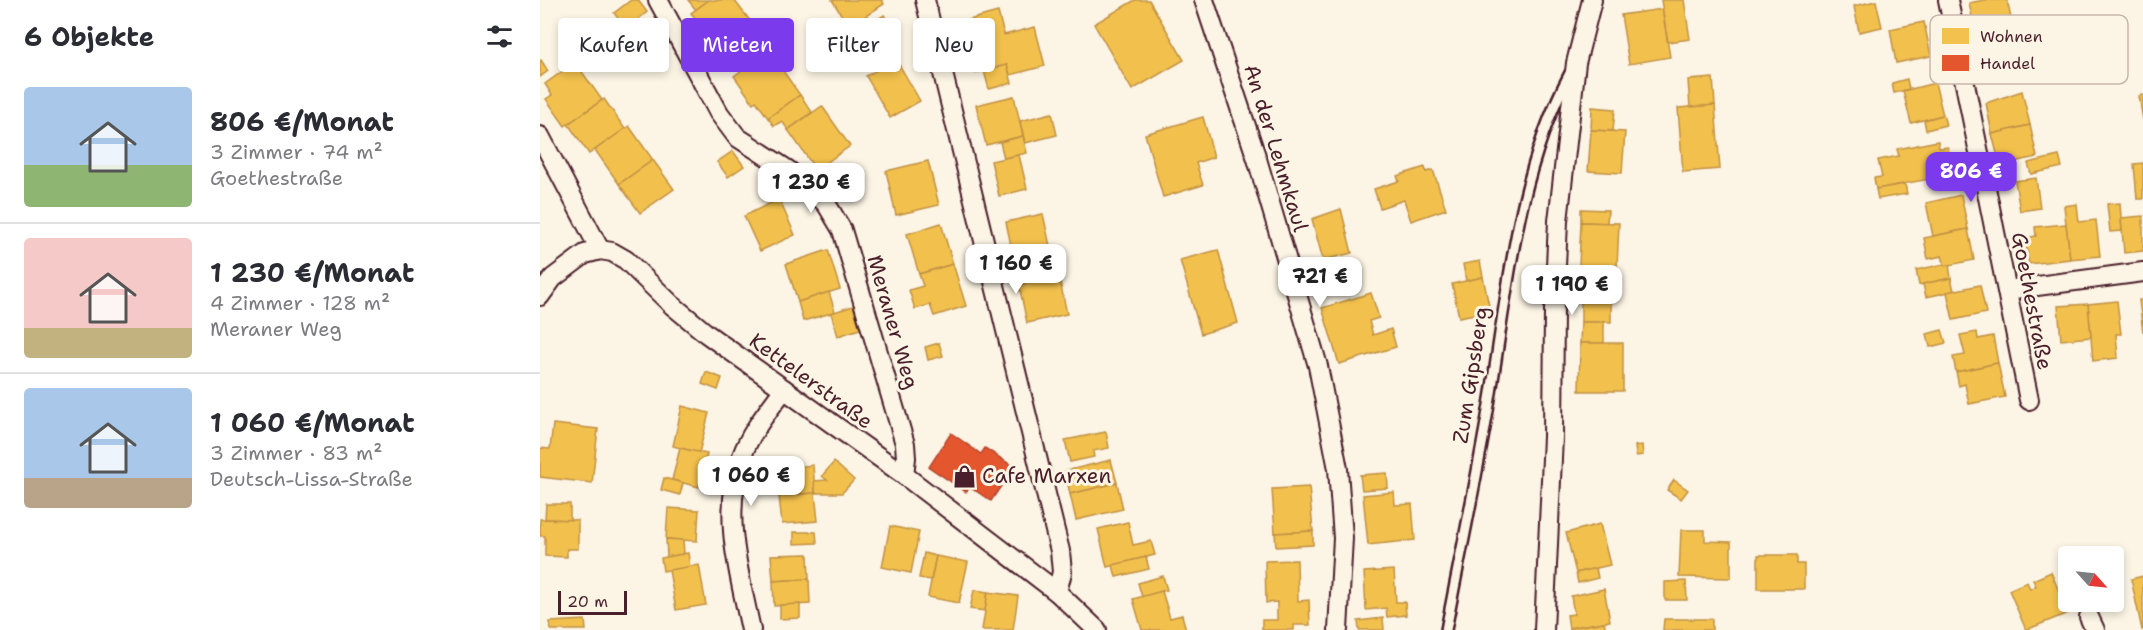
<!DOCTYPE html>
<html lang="de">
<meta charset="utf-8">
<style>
body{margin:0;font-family:"Shantell Sans",sans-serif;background:#f2f2f3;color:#2b2b33;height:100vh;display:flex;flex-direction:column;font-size:22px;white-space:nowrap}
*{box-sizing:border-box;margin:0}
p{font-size:20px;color:#7c7c81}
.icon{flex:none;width:33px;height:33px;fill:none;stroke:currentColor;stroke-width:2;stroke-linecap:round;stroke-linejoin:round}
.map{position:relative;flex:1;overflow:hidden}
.panel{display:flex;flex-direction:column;background:#fff;width:540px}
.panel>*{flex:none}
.hud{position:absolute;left:18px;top:18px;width:570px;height:54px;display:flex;gap:12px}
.needle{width:39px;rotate:117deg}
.controls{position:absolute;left:1518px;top:546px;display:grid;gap:12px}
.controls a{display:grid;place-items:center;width:66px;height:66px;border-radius:6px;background:#fff;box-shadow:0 3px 9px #0003;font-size:30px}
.scale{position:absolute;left:18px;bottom:15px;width:69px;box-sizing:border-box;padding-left:6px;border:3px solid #4a1f2b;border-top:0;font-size:16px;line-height:21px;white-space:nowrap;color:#4a1f2b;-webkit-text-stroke:4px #fcf5e5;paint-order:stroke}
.price{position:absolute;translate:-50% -51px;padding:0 14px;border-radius:12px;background:#fff;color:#222;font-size:20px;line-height:39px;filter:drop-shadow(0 2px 3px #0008)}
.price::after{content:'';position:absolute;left:50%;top:36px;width:18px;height:14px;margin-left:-9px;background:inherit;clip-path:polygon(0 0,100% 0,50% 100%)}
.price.active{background:#7c3aed;color:#fff}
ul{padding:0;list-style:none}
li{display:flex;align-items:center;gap:18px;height:150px;padding:0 24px}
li+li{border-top:2px solid #e1e1e2}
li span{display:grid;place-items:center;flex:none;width:168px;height:120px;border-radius:6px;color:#555}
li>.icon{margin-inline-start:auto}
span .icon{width:72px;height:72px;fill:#fffc;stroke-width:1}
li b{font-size:26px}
h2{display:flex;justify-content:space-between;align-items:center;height:72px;padding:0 24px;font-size:26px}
.tag{padding:0 21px;border-radius:6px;background:#fff;box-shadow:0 3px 9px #0003;font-size:21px;line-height:54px}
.tag.active{background:#7c3aed;color:#fff}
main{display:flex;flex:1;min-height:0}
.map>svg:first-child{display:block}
.homes{fill:#f2c14e;stroke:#c09044;stroke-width:1.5}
.shops{fill:#e4572e;stroke:#b6462d;stroke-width:1.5}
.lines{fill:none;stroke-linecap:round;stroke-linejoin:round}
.lane-casing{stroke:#4a1f2b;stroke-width:14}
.street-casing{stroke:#4a1f2b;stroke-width:22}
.lane{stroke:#fcf5e5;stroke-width:9}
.street{stroke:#fcf5e5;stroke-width:18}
.labels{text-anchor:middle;stroke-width:6;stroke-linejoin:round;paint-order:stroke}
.street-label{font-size:21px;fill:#4a1f2b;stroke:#fcf5e5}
.poi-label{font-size:21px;fill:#4a1f2b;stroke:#fcf5e5;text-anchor:start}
.key{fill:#fcf5e5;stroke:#c7b5ad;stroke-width:1.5}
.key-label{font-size:16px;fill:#4a1f2b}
</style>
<main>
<section class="panel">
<h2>6 Objekte<svg class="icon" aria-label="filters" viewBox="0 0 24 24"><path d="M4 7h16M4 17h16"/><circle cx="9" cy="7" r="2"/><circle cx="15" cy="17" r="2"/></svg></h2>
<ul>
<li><span style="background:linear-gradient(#a9c7e8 65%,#8fb573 0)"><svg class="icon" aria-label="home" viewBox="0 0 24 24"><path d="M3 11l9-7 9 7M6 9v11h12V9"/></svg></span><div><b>806 €/Monat</b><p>3 Zimmer · 74 m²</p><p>Goethestraße</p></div></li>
<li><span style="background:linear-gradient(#f6c9c9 75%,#c2b280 0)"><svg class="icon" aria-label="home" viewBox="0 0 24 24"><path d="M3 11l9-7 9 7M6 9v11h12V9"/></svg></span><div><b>1 230 €/Monat</b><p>4 Zimmer · 128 m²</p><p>Meraner Weg</p></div></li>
<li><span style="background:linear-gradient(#a9c7e8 75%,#b9a48a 0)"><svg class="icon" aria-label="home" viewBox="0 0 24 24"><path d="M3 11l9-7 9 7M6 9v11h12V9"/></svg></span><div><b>1 060 €/Monat</b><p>3 Zimmer · 83 m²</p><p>Deutsch-Lissa-Straße</p></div></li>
</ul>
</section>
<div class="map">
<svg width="1603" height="630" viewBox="0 0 1603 630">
<rect width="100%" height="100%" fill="#fcf5e5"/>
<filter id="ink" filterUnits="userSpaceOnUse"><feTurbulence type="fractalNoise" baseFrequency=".0167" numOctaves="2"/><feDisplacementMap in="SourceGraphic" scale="12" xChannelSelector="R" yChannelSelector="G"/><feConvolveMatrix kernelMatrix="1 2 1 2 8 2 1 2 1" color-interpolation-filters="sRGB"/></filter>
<g filter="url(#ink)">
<!-- homes -->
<g class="homes">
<path d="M91,0H98L107,12L86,29L74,13Z"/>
<path d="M148,0H169L156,10Z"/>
<path d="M169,0H194L219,32L185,58L151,13Z"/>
<path d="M292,0H342L344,4L309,27Z"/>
<path d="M595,0H609L644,60L592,90L554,24Z"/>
<path d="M1121,0H1144L1150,39L1128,42Z"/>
<path d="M1444,0H1467L1473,27L1436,36L1429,3Z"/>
<path d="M1336,1L1342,27L1319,32L1314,6Z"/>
<path d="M1122,9L1130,57L1089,64L1081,15Z"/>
<path d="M458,12L464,35L495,27L505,66L470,75L467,65L435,73L421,22Z"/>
<path d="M344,15L357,34L342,44L329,25Z"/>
<path d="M1384,22L1391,56L1356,63L1350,29Z"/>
<path d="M55,24L61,32L49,42L43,33Z"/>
<path d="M229,51L260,95L228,118L216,101L213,103L194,76Z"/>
<path d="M356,59L380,101L350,118L326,76Z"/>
<path d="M1,60L8,71L0,77V61Z"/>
<path d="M35,62L62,100L25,126L6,99L12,95L5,84Z"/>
<path d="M467,65L472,83L449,89L444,71Z"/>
<path d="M1173,78L1175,105L1150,108L1148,80Z"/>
<path d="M1367,79L1369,89L1354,93L1352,83Z"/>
<path d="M1395,83L1403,115L1371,123L1363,91Z"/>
<path d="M1482,91L1490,125L1452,134L1446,103Z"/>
<path d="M260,95L272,112L248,130L242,121L234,126L228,118Z"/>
<path d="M1603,95V120L1599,96Z"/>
<path d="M474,96L483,136L446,145L436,105Z"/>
<path d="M64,99L85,129L49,154L28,124Z"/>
<path d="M1175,105L1180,169L1143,172L1138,108Z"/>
<path d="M282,106L310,146L276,170L248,130Z"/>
<path d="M1052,107L1075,109L1073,131L1051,130Z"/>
<path d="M512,113L517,135L485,143L480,121Z"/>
<path d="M1403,115L1406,125L1386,130L1384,120Z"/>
<path d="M663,117L674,157L656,163L663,185L623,197L605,134Z"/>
<path d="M1490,125L1497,157L1460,165L1452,134Z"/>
<path d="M89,126L113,160L79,184L55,150Z"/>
<path d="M1051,130L1085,132L1082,173L1048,171Z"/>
<path d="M483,136L487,153L464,158L460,142Z"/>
<path d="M1398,141L1399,148L1408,147L1412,168L1404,170L1406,176L1336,189L1334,178L1342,177L1338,160L1359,156L1357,149Z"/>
<path d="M193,151L204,166L188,177L177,162Z"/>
<path d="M479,155L487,189L459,196L451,161Z"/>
<path d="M1519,156L1522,167L1491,174L1488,163Z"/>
<path d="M113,160L134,189L100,213L79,184Z"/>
<path d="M388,161L399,205L356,215L346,171Z"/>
<path d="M1603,163V199H1597L1594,164Z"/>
<path d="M885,167L886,172L893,170L906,209L871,221L864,200L840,208L834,189L859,181L857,176Z"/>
<path d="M1496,178L1500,208L1480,211L1475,181Z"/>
<path d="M1365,184L1367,194L1338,199L1336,189Z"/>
<path d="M1421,195L1428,229L1393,236L1386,203Z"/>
<path d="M239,199L255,235L220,251L204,216Z"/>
<path d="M1580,203L1582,231L1570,232L1567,204Z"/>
<path d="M1537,204L1539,222L1556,220L1560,256L1530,259L1524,206Z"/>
<path d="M801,209L812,253L783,260L772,219Z"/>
<path d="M1041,209L1068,210L1067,223L1041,222Z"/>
<path d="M503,214L512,255L475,264L466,222Z"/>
<path d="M1603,216V251L1584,253L1581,218Z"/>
<path d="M1041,222L1079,223L1077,268L1039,266Z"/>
<path d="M401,223L413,264L379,274L367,234Z"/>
<path d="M1526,224L1530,259L1489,264L1485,238L1496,236L1495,227Z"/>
<path d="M1428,229L1434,260L1405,266L1402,256L1388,259L1384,238Z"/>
<path d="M288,250L300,289L258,302L246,264Z"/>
<path d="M678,250L698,323L661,334L640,260Z"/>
<path d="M512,255H514L519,277L499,281L495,259Z"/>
<path d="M940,261L943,277L926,281L923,264Z"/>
<path d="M413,264L426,306L394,316L390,305L375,309L369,290L383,286L379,274Z"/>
<path d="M1404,264L1405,266L1409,265L1411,278L1379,285L1376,270Z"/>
<path d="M1041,274L1071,275V322H1041Z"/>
<path d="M519,277L527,314L487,323L479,285Z"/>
<path d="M943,277L950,311L919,317L912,284Z"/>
<path d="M1411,278L1414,291L1386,297L1383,284Z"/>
<path d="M1440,285L1446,313L1413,320L1407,292Z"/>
<path d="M289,292L295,312L263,321L258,302Z"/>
<path d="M831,293L839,318L829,321L833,335L851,329L856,347L799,364L782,308Z"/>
<path d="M1599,300H1603V332Z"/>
<path d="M1577,301L1581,334H1576L1578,358L1553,361L1548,304Z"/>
<path d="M1548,304L1551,337L1521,340L1518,306Z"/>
<path d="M313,306L320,329L298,336L291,313Z"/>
<path d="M1041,322H1064V343H1040Z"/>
<path d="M1402,330L1406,343L1390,347L1387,334Z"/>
<path d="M1437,332L1438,339L1453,336L1458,363L1416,372L1413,357L1425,355L1420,335Z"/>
<path d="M399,343L403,356L388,360L385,347Z"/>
<path d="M1040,343H1083V391H1039Z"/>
<path d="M1458,363L1465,397L1429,404L1425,384L1419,386L1416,372Z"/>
<path d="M166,372L182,378L178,390L162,384Z"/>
<path d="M142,406L169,413L159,453L133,446Z"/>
<path d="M13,424L58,429L52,483L0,477V448L10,449Z"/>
<path d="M566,432L569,448L553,451L554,457L530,462L525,440Z"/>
<path d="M1102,445L1103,455L1096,456L1095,446Z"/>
<path d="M140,448L167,454L159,487L132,480Z"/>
<path d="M571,460L577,483L530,494L525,471Z"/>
<path d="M294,462L314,480L302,493H275L274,481L287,480L282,476Z"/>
<path d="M273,465L275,493L239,496L237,469Z"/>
<path d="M847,473L848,488L822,490L820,475Z"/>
<path d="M124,478L143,483L140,495L121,490Z"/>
<path d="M1134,480L1148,490L1141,499L1127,490Z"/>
<path d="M577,483L583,509L536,520L530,494Z"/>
<path d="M769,487L773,531L735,533L732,489Z"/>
<path d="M854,492L855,505L872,504L875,540L828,545L823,495Z"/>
<path d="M275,493L278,521L242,524L239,496Z"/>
<path d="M6,504H30V520L5,519Z"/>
<path d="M128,508L159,510L157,541L126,539Z"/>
<path d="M0,519L38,520V549H27V557L5,556V536H0Z"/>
<path d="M588,522L593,545L611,541L615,555L567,567L558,529Z"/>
<path d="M1060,524L1070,565L1036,573L1026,533Z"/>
<path d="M350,526L379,532L371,573L342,567Z"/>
<path d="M1141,530H1165V541L1191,542V578L1139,577Z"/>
<path d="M773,531V545L736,547L735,533Z"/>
<path d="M254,532H276L277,543L254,544Z"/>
<path d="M126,539L143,540L144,554L127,557Z"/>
<path d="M148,553L150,567L123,571L121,558Z"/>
<path d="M384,553L396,556L391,580L379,578Z"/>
<path d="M268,554L269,579L233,581L231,555Z"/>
<path d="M1218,555H1257V564H1264V589H1218Z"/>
<path d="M396,556L428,562L419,603L388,597Z"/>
<path d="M606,557L609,569L576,577L573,565Z"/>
<path d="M757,560L758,601L769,600L770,625H754V630H722V620H737V602L726,603L725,561Z"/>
<path d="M159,565L166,605L136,610L129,570Z"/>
<path d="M1056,568L1058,578L1038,583L1036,573Z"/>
<path d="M854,570L856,602H865L866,615L847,617L846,608L826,610L824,572Z"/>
<path d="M1511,572L1528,613L1486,630L1469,590L1487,582L1490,589L1496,586L1493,580Z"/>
<path d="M623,576L627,590L602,597L598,583Z"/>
<path d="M1603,576V630H1602L1591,579Z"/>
<path d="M269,579L270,604L234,606L233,581Z"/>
<path d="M1146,581L1147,600H1125V582Z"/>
<path d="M1064,589L1070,621L1029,628L1027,615L1034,614L1031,596Z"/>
<path d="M434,590L448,592L445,611L430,609Z"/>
<path d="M622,591L630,618L642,615L646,630H602L593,599Z"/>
<path d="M448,592L478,596L473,630H442Z"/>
<path d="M260,604V618L240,619V605Z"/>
<path d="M843,618L844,630H819L818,621Z"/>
<path d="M1124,619H1172V630H1123Z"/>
<path d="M45,620L46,630H11L10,622Z"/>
<path d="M1064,622L1066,630H1029V628Z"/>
</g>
<!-- shops -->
<path class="shops" d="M411,433L441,454L445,448L474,467L451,501L430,487L426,492L389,467Z"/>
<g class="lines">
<defs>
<path id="lane" d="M906,630C921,551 938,473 951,393C968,286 978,171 1030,73"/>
<g id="street">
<path d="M118,0L179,113L197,137L248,170L273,190L287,205L302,230L365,444L366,458L364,475"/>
<path d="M385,0L520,551L522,572L517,592"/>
<path d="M664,0L717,159L778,366L798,469L803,538L798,630"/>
<path d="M1408,0L1489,400"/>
<path d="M0,136L60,250"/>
<path d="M1467,290L1603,272"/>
<path d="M0,296L13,278L45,254L60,250L72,252L86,260L132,305L167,334L364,475L517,592L557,630"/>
<path d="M1549,617L1555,630"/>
<path d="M211,630C199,572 181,514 202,456C211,431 229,410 244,389"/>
<path d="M1004,630L1013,437L1014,311L1018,221L1036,63L1052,0"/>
</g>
</defs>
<!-- lane casing -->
<use href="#lane" class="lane-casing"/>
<!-- street casing -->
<use href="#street" class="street-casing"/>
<!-- lane -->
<use href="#lane" class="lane"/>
<!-- street -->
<use href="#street" class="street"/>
</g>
</g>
<!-- icons -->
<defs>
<symbol id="shop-bare" viewBox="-9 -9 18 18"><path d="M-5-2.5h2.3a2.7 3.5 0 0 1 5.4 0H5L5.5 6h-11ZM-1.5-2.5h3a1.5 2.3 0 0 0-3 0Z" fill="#4a1f2b" stroke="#fcf5e5" stroke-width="2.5" paint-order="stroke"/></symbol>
</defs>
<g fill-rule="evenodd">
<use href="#shop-bare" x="408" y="460" width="33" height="33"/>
</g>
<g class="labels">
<!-- street labels -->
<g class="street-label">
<text transform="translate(736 148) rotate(73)" y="7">An der Lehmkaul</text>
<text transform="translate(1492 301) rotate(79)" y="7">Goethestraße</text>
<text transform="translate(353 322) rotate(74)" y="7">Meraner Weg</text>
<text transform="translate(931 375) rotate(-81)" y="7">Zum Gipsberg</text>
<text transform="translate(271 381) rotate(36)" y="7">Kettelerstraße</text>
</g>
<!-- poi labels -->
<g class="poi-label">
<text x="442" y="483">Cafe Marxen</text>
</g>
</g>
<!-- legend -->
<rect x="1390" y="15" width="198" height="69" rx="9" class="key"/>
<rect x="1402" y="28" width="27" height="16" fill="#f2c14e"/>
<rect x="1402" y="55" width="27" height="16" fill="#e4572e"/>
<g class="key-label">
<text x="1440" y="42">Wohnen</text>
<text x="1440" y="69">Handel</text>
</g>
</svg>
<div class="controls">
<a><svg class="needle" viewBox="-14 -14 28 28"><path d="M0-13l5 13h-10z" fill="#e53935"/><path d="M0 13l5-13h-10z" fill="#7c7c81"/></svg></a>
</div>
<div class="scale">20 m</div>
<b class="price active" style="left:1431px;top:203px">806 €</b>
<b class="price" style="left:271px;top:214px">1 230 €</b>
<b class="price" style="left:476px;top:295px">1 160 €</b>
<b class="price" style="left:780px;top:308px">721 €</b>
<b class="price" style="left:1032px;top:316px">1 190 €</b>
<b class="price" style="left:211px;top:507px">1 060 €</b>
<div class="hud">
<a class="tag">Kaufen</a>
<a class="tag active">Mieten</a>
<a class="tag">Filter</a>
<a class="tag">Neu</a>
</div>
</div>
</main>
